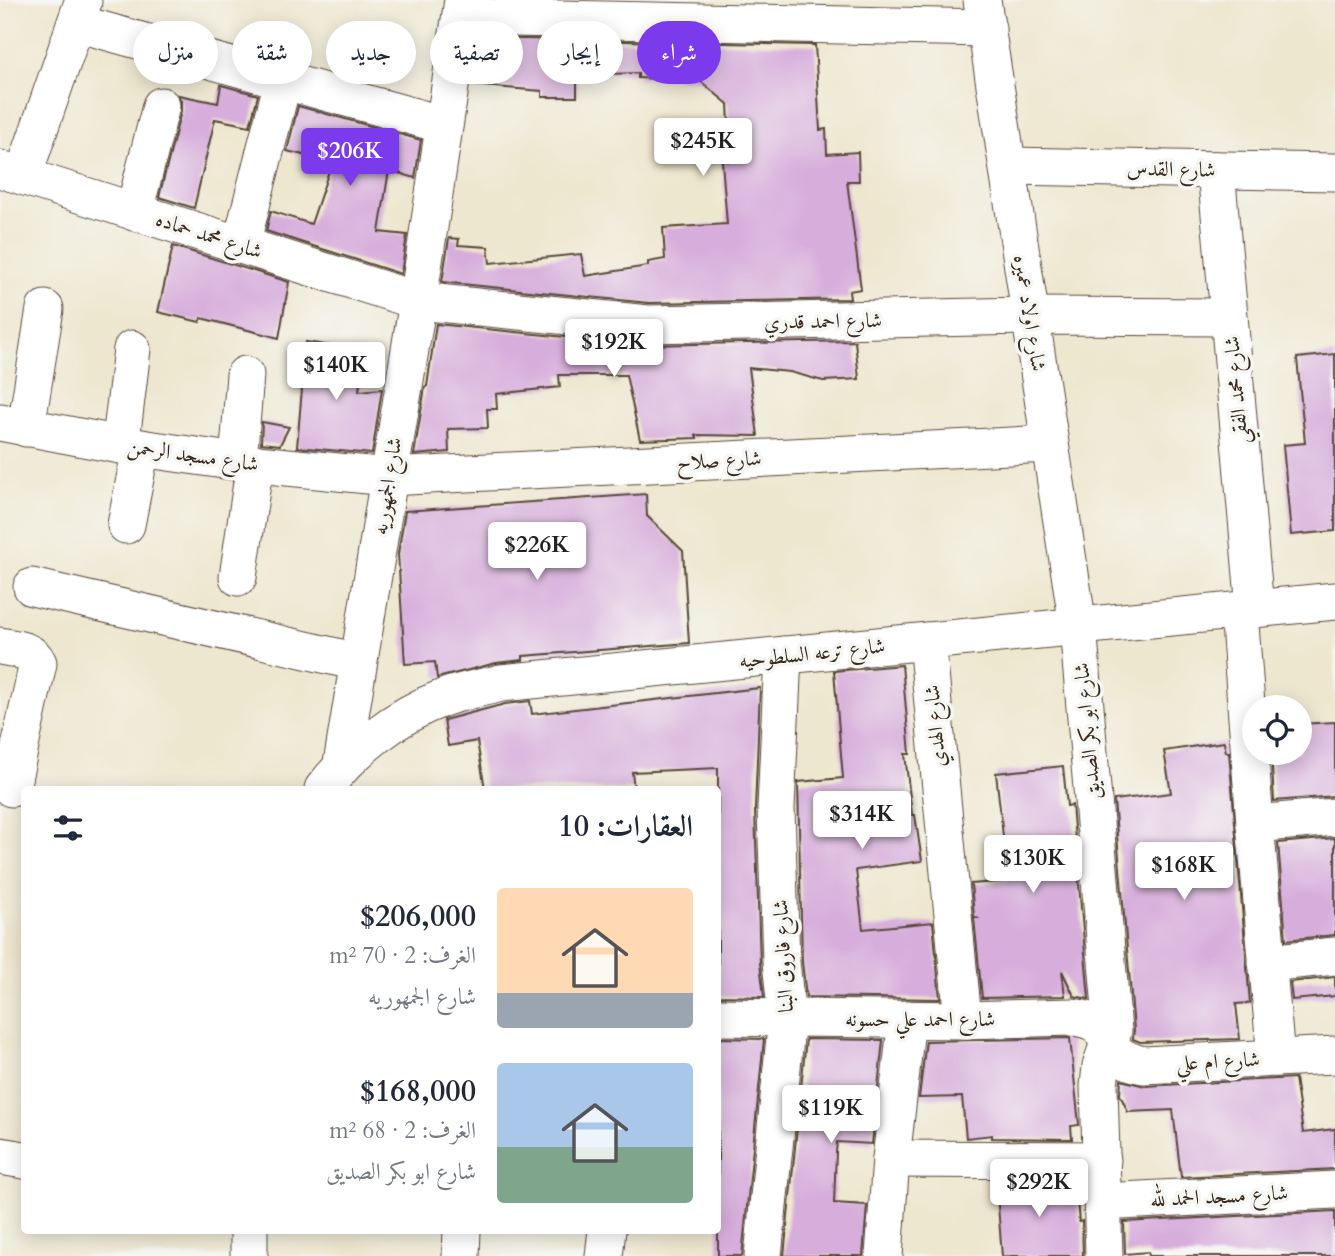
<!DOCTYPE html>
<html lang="ar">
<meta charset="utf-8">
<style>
body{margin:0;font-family:Cardo,Amiri,serif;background:#f2f2f3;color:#1f2937;direction:rtl;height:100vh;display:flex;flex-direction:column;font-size:26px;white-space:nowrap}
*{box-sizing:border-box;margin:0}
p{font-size:23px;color:#747a83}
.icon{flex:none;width:38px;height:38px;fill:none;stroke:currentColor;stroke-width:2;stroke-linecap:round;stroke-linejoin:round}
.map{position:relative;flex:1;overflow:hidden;direction:ltr}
.side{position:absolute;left:21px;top:786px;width:700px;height:448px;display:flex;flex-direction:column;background:#fff;border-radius:7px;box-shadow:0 4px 18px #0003;direction:rtl}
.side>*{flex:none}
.hud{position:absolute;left:21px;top:21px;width:700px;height:63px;direction:rtl;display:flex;gap:14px}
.buttons{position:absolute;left:1242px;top:695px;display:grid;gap:14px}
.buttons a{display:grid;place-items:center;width:70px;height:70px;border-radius:50%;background:#fff;box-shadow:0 4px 18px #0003;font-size:35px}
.price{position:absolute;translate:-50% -60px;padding:0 16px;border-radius:7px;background:#fff;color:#222;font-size:23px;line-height:46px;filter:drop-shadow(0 2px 4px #0008)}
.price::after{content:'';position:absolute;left:50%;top:42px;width:21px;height:16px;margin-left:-10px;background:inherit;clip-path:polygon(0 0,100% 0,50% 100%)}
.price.active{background:#7c3aed;color:#fff}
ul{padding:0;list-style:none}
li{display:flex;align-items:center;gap:21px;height:175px;padding:0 28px}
li span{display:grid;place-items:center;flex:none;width:196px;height:140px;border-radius:7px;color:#555}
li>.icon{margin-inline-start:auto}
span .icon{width:84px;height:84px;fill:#fffc;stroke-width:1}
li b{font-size:30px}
h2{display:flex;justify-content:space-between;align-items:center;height:84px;padding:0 28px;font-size:30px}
.pill{padding:0 24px;border-radius:32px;background:#fff;box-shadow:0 4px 18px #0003;font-size:24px;line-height:63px}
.pill.active{background:#7c3aed;color:#fff}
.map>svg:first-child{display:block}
.building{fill:#d7addb}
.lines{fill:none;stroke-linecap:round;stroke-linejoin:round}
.minor-casing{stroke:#564639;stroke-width:39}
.minor{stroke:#fff;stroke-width:37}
.labels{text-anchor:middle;stroke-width:7;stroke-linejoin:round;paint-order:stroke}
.street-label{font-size:21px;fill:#3b2a1e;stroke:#f6f6f2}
</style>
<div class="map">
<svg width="1335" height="1256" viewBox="0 0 1335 1256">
<rect width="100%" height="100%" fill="#f6f6f2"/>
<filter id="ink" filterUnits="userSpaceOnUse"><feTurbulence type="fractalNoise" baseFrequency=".0143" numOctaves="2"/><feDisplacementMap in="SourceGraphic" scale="14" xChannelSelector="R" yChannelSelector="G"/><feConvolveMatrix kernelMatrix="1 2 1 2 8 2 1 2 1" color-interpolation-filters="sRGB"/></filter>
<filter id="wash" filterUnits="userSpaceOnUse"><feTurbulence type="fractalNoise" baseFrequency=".00686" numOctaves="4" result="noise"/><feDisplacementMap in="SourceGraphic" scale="28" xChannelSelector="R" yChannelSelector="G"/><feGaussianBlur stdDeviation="1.57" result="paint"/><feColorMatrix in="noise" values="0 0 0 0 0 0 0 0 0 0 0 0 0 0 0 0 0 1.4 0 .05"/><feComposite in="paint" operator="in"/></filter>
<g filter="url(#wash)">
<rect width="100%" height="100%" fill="#eee7cf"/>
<g id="blocks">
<!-- building -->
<g class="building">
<path d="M479,38L815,45L820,130L826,129L827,154L858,152L859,181H847L861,289L849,291L850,299L649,303L442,282L449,238L459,239L458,245L488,247L490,263L581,254L585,276L648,266V262L665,259L663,228L727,224L722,161H731L728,104L699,80L638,78V73L577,75V97H542V91L472,85Z"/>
<path d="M221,85L258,95L250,126L215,119L194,208L159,197L181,111V101L178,95L218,103Z"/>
<path d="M298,106L421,140L415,178L389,170L379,232L407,235L401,274L266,231L271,211L311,224L332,162L287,151Z"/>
<path d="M173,246L289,282L279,338L201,318L200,322L158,312Z"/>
<path d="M436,324L646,345L855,341L859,379L823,381L790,372L749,368L758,436L696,435L697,438L640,440L626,375H559L560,387L496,394L497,409H487L488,428L448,429L449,452L414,455L425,387L427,386Z"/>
<path d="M306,342L364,351L359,391L382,389L372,454L297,447Z"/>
<path d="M1335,354V531L1291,535L1283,445L1305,443L1297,358Z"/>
<path d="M262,422L289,427L280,445L261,443Z"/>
<path d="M646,494L647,516L683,551L689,643L523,656V660L496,663L437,678L435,662L405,664L398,554L405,511Z"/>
<path d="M902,665L910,754H905L912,815H915L922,861L856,870L863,929L933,922L940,999L806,997L802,961L798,782L843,778L834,671Z"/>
<path d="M760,688L755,809L760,963L764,997L718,996V768L632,772L634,789H485L477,741L448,746L444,720L505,704L530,701L532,714Z"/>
<path d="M1335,722V796L1274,801L1271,752H1300V724Z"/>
<path d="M1224,742L1226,752H1229L1250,1003L1236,1004L1240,1039L1140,1042L1133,1039L1134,1029L1114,800L1171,793L1164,751Z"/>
<path d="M1063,766L1067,806L1072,805L1089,999L1074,996L1062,971L1065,996L982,998L974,918H977L974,916L971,884L1008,881L996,773Z"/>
<path d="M1335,838V935L1286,940L1278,843Z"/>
<path d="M1335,977V996L1292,1000L1290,982Z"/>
<path d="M718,1038L764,1039L742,1256H718Z"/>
<path d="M1070,1038L1079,1125L1071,1126L1072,1139L992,1138V1135L966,1138L962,1097L919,1098L926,1041Z"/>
<path d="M806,1039L883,1040L872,1144L837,1142L836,1152L834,1203L867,1205L863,1256H784Z"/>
<path d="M1295,1078L1303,1133L1335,1129V1169L1181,1177L1173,1110L1128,1112L1120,1095L1121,1080L1145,1086Z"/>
<path d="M996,1180L1075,1181L1079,1222L1082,1221L1083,1256H1002Z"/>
<path d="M1335,1211V1256H1149L1148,1252L1125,1254L1124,1222Z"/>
</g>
</g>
</g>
<g filter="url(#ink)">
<use href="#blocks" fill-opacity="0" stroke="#564639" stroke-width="2"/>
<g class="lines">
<defs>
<g id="minor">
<path d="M982,0L1078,626L1113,1031L1101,1066L1099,1086L1104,1256"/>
<path d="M461,17L987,28"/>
<path d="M76,23L444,125"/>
<path d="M1008,166L1335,172"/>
<path d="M0,169L418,301L648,324L1031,316L1229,317"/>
<path d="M1216,170L1255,609"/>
<path d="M23,176L83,2"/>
<path d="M134,212L161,106"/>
<path d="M241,245L283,81"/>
<path d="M0,422L126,446L238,462L388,477L1050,444"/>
<path d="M26,428L45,309"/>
<path d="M126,446L122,432L132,349"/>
<path d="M238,462L245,375"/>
<path d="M126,525L141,448"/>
<path d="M238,577L255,463"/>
<path d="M32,587L358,662"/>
<path d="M1239,611L1255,824L1276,1058"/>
<path d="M927,641L963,1020"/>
<path d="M0,646C14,649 32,649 38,663L11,788"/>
<path d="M342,764L418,301L463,0"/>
<path d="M323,789C353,750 395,716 443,698C461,691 482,688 501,683L1335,601"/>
<path d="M1255,824L1335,817"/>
<path d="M1267,963L1335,956"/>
<path d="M718,1017L963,1020L1073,1017C1110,1022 1098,1035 1118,1054C1126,1061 1134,1063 1144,1065L1335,1055"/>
<path d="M0,1156L24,1160"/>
<path d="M891,1159L1102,1160"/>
<path d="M1102,1202L1335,1190"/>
<path d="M249,1256V1230"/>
<path d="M461,1256L462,1230"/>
<path d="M604,1256L607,1230"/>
<path d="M763,1256L787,1018L781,962L776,808L783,655"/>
<path d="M884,1256L891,1159L907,1019"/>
</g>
</defs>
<!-- minor casing -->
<use href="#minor" class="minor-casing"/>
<!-- minor -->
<use href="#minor" class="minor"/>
</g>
</g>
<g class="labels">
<!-- street labels -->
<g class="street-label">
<text transform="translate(1171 169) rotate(1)" y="7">شارع القدس</text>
<text transform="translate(209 235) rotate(18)" y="7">شارع محمد حماده</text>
<text transform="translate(1030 313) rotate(81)" y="7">شارع اولاد عميره</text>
<text transform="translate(823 321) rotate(-1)" y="7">شارع احمد قدري</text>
<text transform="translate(1236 390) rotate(-95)" y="7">شارع محمد الفقي</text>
<text transform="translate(193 455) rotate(8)" y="7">شارع مسجد الرحمن</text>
<text transform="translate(719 460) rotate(-3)" y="7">شارع صلاح</text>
<text transform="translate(387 486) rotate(-81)" y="7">شارع الجمهوريه</text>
<text transform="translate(812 653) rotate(-6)" y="7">شارع ترعه السلطوحيه</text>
<text transform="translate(935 726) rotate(-95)" y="7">شارع الهدي</text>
<text transform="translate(1087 731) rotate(-95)" y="7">شارع ابو بكر الصديق</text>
<text transform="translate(783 956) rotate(-93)" y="7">شارع فاروق البنا</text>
<text x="920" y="1026">شارع احمد علي حسونه</text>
<text transform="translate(1218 1061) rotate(-3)" y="7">شارع ام علي</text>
<text transform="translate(1219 1196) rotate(-3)" y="7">شارع مسجد الحمد لله</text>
</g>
</g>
</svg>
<div class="buttons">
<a><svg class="icon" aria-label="locate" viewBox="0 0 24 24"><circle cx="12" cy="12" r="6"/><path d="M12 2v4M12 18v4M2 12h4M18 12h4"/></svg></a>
</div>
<b class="price" style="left:703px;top:178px">$245K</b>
<b class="price active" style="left:350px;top:188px">$206K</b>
<b class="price" style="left:614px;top:379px">$192K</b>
<b class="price" style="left:336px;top:402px">$140K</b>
<b class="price" style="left:537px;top:582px">$226K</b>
<b class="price" style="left:862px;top:851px">$314K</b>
<b class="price" style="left:1033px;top:895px">$130K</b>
<b class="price" style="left:1184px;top:902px">$168K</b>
<b class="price" style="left:831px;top:1145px">$119K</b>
<b class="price" style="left:1039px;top:1219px">$292K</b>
<div class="hud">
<a class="pill active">شراء</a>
<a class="pill">إيجار</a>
<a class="pill">تصفية</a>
<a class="pill">جديد</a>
<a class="pill">شقة</a>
<a class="pill">منزل</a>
</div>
<section class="side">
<h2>العقارات: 10<svg class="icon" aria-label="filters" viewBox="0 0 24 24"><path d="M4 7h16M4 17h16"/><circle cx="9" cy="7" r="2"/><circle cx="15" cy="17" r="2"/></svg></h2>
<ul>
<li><span style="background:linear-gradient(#ffd9b3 75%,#9aa5b1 0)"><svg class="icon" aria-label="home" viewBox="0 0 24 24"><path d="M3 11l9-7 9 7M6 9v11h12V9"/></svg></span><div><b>$206,000</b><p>الغرف: 2 · 70 m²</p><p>شارع الجمهوريه</p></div></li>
<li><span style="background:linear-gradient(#a9c7e8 60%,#7fa58c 0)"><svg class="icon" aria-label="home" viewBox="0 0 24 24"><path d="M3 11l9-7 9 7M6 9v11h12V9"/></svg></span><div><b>$168,000</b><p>الغرف: 2 · 68 m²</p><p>شارع ابو بكر الصديق</p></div></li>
</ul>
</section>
</div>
